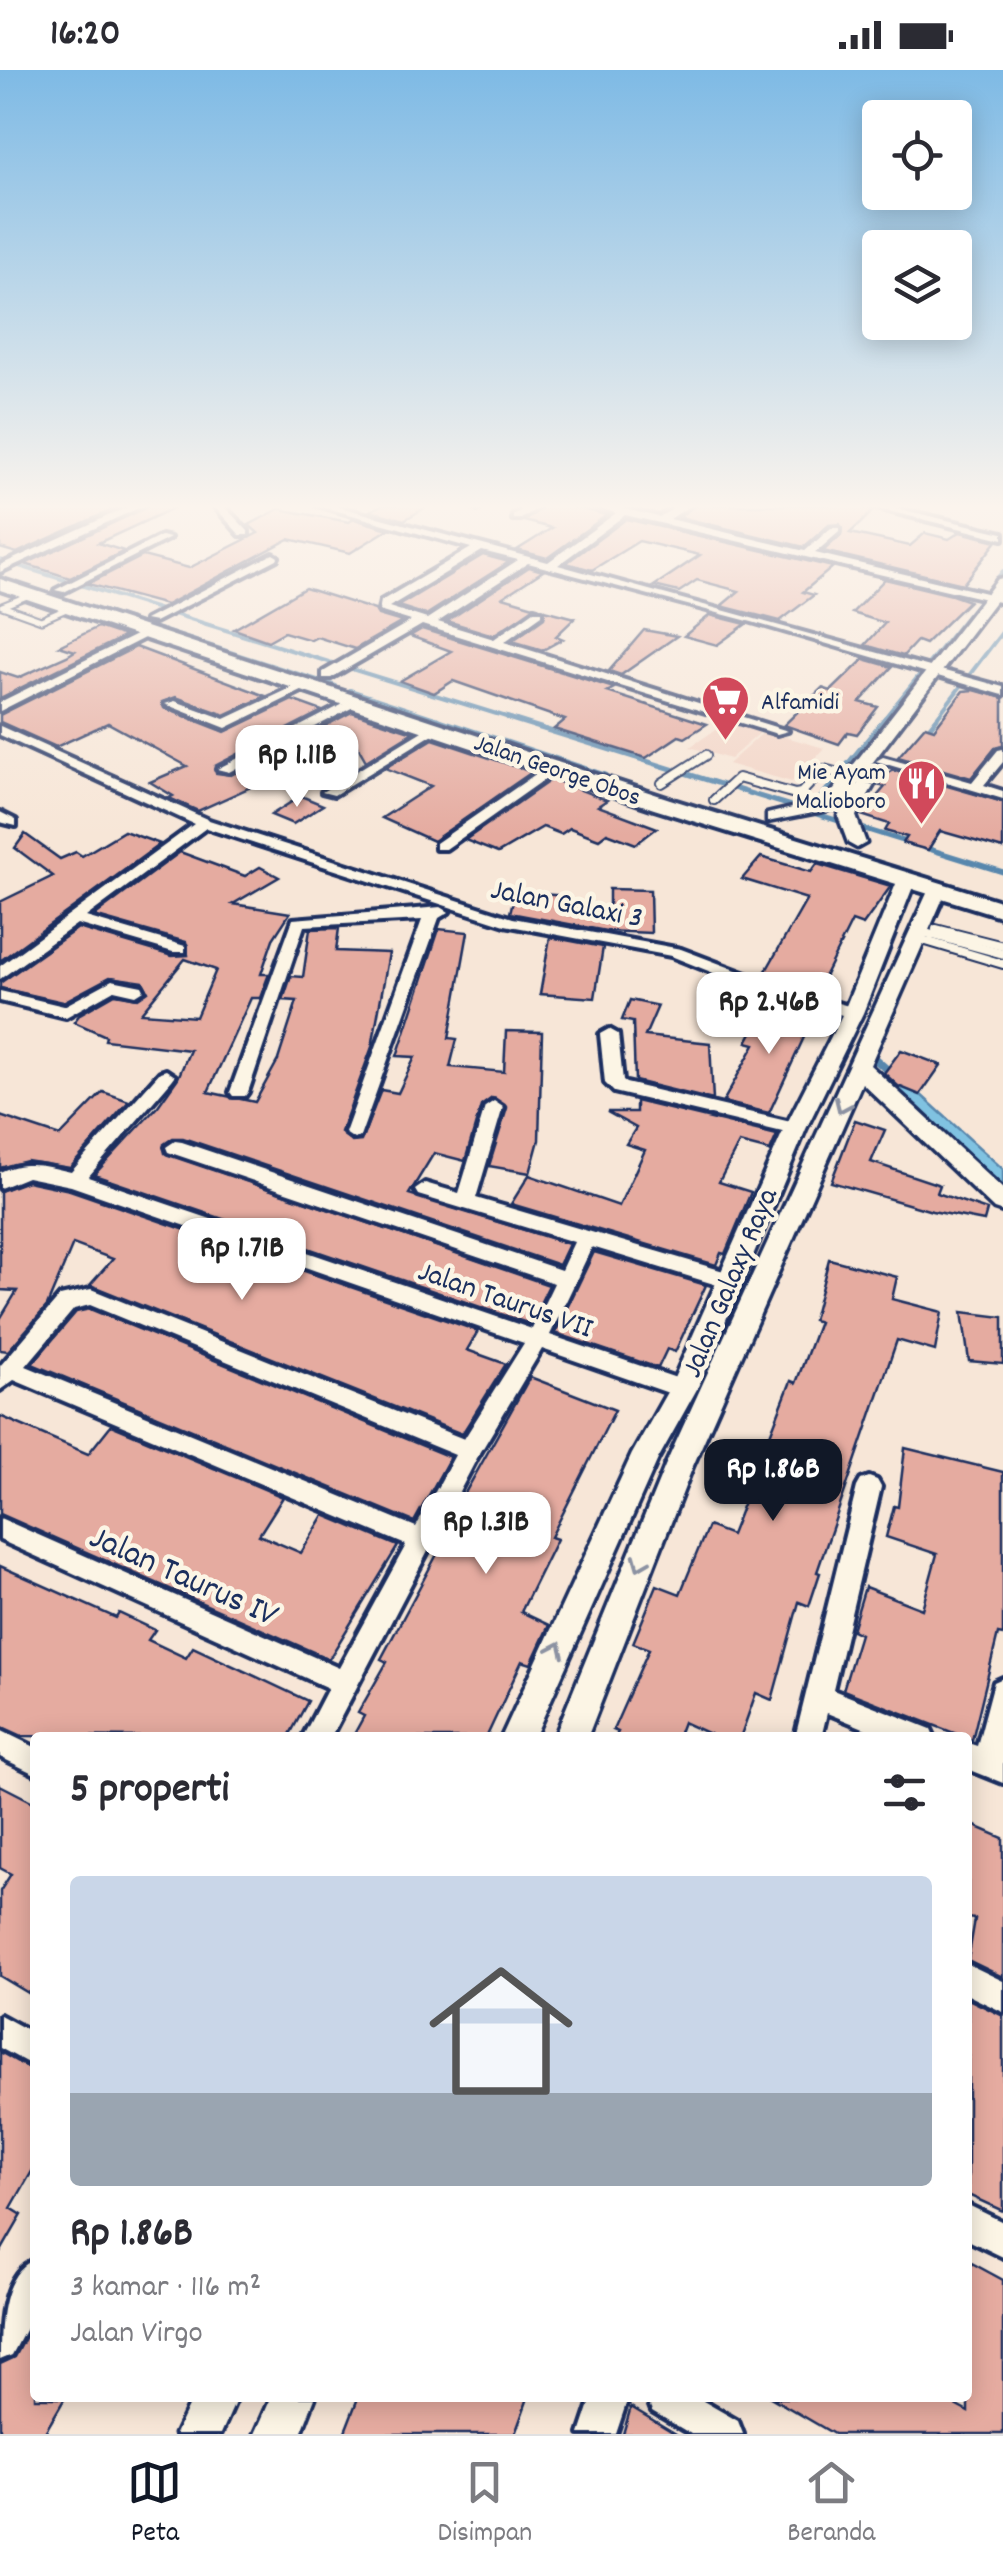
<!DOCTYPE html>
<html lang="id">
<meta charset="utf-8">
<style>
body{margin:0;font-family:Dekko,sans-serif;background:#f2f2f3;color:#2b2b33;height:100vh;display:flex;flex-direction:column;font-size:38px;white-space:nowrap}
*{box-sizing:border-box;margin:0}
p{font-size:32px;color:#7c7c81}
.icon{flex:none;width:55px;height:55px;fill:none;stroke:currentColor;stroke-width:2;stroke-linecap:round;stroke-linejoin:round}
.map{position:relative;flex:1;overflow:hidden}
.details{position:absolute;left:30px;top:1662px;width:942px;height:670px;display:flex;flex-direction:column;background:#fff;border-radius:10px;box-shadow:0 5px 25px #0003}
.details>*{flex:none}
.fabs{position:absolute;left:862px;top:30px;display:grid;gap:20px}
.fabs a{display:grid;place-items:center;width:110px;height:110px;border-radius:10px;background:#fff;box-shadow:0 5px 25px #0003;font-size:50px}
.price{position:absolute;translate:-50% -85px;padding:0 22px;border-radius:20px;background:#fff;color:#222;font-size:32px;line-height:65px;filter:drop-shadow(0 2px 5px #0008)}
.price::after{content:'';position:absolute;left:50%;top:60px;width:30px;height:22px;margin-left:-15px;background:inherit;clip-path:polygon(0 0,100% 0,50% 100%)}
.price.selected{background:#111827;color:#fff}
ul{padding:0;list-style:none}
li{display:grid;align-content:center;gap:20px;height:530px;padding:0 40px}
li+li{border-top:2px solid #e1e1e2}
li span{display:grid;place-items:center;height:310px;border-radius:10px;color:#555}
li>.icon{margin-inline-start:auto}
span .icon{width:180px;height:180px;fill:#fffc;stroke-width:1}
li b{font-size:42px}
h2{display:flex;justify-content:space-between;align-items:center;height:120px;padding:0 40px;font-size:42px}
.status{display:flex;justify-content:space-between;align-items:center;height:70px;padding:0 50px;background:#fff;direction:ltr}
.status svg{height:28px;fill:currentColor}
.tab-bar{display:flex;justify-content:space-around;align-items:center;height:140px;border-top:2px solid #e1e1e2;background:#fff;font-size:28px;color:#7c7c81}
.tab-bar a{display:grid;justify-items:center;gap:5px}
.tab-bar .selected{color:#111827}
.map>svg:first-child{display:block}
.built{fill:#f2d4c6}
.water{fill:#80c2e1;stroke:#5887ad;stroke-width:2.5}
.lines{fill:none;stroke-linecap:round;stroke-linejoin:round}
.stream-far2{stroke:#5887ad;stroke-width:4}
.stream-far1{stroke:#5887ad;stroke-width:5}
.stream{stroke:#5887ad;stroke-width:8}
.building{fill:#e5aba0;stroke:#1b2f5e;stroke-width:2.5;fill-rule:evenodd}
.service-far1-casing{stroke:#1b2f5e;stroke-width:9}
.service-casing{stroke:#1b2f5e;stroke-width:12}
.minor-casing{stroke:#1b2f5e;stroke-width:8}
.tertiary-casing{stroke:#1b2f5e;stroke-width:7}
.primary-casing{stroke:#1b2f5e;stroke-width:8}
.service-far1{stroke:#fcf5e5;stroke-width:5}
.service{stroke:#fcf5e5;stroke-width:8}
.minor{fill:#fcf5e5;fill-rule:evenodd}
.tertiary{fill:#fcf5e5;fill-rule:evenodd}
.primary{fill:#fcf5e5;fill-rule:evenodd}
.oneway{stroke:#8c92a2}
.labels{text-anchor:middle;stroke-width:9;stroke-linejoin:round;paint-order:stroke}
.far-poi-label{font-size:25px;fill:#1b2f5e;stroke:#fcf5e5;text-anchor:start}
.far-street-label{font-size:25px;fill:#1b2f5e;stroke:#fcf5e5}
.street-label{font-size:30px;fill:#1b2f5e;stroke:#fcf5e5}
.near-street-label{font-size:35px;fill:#1b2f5e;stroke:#fcf5e5}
</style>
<div class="status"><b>16:20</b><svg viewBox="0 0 49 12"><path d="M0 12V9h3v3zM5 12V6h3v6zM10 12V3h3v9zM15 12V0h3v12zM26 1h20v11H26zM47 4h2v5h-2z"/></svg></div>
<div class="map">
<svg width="1003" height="2364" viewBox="0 0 1003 2364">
<rect width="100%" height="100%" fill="#f7e6d7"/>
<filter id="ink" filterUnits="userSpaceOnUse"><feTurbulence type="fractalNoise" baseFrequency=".01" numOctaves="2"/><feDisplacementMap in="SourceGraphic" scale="20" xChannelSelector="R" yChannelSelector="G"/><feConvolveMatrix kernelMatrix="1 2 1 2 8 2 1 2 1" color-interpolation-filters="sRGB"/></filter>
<g filter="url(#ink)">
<!-- built -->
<g class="built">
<path d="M730,650L763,660L730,689L690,677Z"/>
<path d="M765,661L824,678L792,712L728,694Z"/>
</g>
<!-- water -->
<path class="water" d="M909,1014L1003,1099V1118L895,1020Z"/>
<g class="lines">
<!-- stream-far2 -->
<g class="stream-far2">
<path d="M0,490L516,650"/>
<path d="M0,508L336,616"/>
<path d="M350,620L441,650"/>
<path d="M883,650L1003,501"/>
<path d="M935,650L1003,561"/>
</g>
<!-- stream-far1 -->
<g class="stream-far1">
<path d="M434,648L605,705"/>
<path d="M508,648L1003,802"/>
<path d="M925,663L937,648"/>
<path d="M811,734L817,732L885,648"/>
</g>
<!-- stream -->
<path class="stream" d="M874,988L892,1004"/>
</g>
<!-- building -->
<g class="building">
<path d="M0,435H123L17,483L0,478Z"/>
<path d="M148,435H180L98,473L124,481L70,508L25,494Z"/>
<path d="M382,435H430L404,450L370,441Z"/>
<path d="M546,435H565L607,445L547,488L517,480L552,458L524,451Z"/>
<path d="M695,435H860L873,441L850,463L910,476L925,463L949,469L960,462L997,471L963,514L823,481L841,465L839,454L829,455L804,477L679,447Z"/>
<path d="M279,439L349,452L354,449L389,459L350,483L289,469L166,535L88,514L143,486L189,498L258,463L249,455Z"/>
<path d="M626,449L833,497L803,522L814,525L780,551L721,536L739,521L697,510L679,522L654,516L700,485L639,471L592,500L566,493Z"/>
<path d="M483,485L509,492L426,545L398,536Z"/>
<path d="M529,497L543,501L503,527L537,537L493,565L447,551Z"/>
<path d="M885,509L952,525L969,531L925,574L917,571L903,586L865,575L885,553L852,543Z"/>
<path d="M305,518L375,540L378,545L402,552L355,579L317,567L311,570L284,562L268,571L234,559Z"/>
<path d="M545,540L575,548L556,566L563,569L543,580L512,571L544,548Z"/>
<path d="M710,545L746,554L717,575L684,566Z"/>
<path d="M98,557L125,566L0,628V602L18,608L67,586L75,581L59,576Z"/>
<path d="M422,559L614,618L607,622L707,654L685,668L679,666L646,688L554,659L565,650L453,611L434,623L400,611L451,581L410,566Z"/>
<path d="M644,560L677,566L621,605L609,601Z"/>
<path d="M136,577L266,626L225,645L176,627L162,632L164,638L225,662L292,630L322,641L215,696L216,703L231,705L352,642L413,662L366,691L354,670L198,741L169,728L173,726L150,712L187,696L108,653L56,677L0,652V645Z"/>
<path d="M864,589L892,597L860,632L878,637L857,664L848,662L839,674L784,655L822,618L831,621Z"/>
<path d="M974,620L1003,628V676L995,678L971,708L898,687L925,656L934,659L963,621Z"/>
<path d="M433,669L532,702L433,771L382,748L431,716L385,698Z"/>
<path d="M892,700L1003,732V779L940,761L928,780L903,773L907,767L885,761L889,754L861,745L885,717L878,715Z"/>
<path d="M552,709L607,730L598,736L657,758L636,774L607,763L599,769L570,758L561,764L543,757L498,783L465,770Z"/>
<path d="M301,726L323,735L293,754L271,745Z"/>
<path d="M124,761L160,774L0,891V832L53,806L15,778L25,764L60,789L76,782L82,786Z"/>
<path d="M180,782L245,806L260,797L279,807L233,834L290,843L273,869L261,904H269L260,928H251L208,1022L255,1032L278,990L297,931L283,930L291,906L303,907L310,859L339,858L336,881L389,883L372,977L341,1062L352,1072L361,1071L381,1020L398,1023L415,987L397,986L439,859L468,862L449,968L457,969L450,997L504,1002L506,961L542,962L539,1070L530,1103L489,1096L507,1038L492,1028L481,1036L465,1091L434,1083L409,1124L569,1174L559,1195L183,1068H173L164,1074L165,1083L549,1215L530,1254L94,1105L158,1036L178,1008L190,980L105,970L106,966L74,952L80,944L115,924L138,928L148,921L143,912L110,907L63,932L0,918V913L78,858L172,886L188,885L186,872L94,846ZM185,889L216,900L196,947L141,943Z"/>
<path d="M761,787L811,802L817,794L891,816L863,855L852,851L816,923L763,906L807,829L742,809Z"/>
<path d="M609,819L650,820L651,863L606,861L510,843L515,822L566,826L564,838L609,840Z"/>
<path d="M550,867L603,877L595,928L540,924Z"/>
<path d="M770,929L807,939L801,949L811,952L769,1043L723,1032L755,974L747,972Z"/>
<path d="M630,930L658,936L645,966L710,973L713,1030L635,1011L633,952L622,950Z"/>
<path d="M901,980L941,995L920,1025L898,1016L884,1003Z"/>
<path d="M103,1022L129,1031L70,1098L27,1091L0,1098V1046L60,1066Z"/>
<path d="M636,1031L777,1065L770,1081L739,1073L719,1112L751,1122L725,1184L721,1183L716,1195L511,1134L529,1105L619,1136L645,1080L626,1074L636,1058L607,1042H636Z"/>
<path d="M855,1050L885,1060L871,1092L940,1115L937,1123L987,1140L984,1151L932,1141L831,1112Z"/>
<path d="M27,1111L70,1120L478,1261L467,1280L506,1294L462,1364L90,1215L113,1189L73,1174L47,1236L8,1281L0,1280V1249L17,1221L0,1220V1121Z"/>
<path d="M594,1182L706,1215L675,1282L667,1279L658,1298L555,1263Z"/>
<path d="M829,1189L897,1207L892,1229L942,1242L935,1281L897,1270L817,1502L820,1503L809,1536L799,1532L772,1630L756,1623L740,1668H718L683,1652L677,1668H615L618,1662L613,1660L649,1579L633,1573L657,1515L680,1524L708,1456L731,1465L791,1311L796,1313L819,1252L813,1250Z"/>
<path d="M90,1239L450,1387L414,1452L32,1294L76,1242Z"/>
<path d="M962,1242L1003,1247V1294L969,1291Z"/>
<path d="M530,1307L615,1340L551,1467L557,1469L521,1542L549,1555L531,1594L522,1591L486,1668H352L364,1646L358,1643L387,1592L381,1589L442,1475L437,1473Z"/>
<path d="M0,1346L88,1384L111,1355L283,1427L259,1465L301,1483L324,1445L398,1476L329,1589L0,1444Z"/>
<path d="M905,1378L1003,1402V1565L998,1564L972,1670L843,1620L860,1564L852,1560L865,1517L922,1539L937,1484L886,1467L894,1436L898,1437Z"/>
<path d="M0,1496L116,1548L119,1543L155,1560L148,1570L186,1588L193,1577L308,1631L288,1668L22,1666L0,1656Z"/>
<path d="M0,1715L35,1733V1927L0,1906V1821L11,1804L0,1798Z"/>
<path d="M968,1753L1003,1768V1907L968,1890L975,1849L968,1848Z"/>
<path d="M968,1929L1003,1946V2141L968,2125Z"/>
<path d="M0,1982L35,2002V2096L11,2138L22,2145L0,2183Z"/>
<path d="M968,2191L1003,2210V2364H834L772,2328H942L968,2342Z"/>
<path d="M35,2249V2328H65L44,2364H0V2294L15,2287Z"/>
<path d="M358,2328H528L515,2364H344Z"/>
<path d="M631,2337L676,2364H623Z"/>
</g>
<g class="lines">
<defs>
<path id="service-far1" d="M32,524L2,536L41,550L71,537"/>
<g id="service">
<path d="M662,713L706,685"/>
<path d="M714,730L738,708L795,724L801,723L824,699L854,707"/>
<path d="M936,859L1003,876"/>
<path d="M922,862L1003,884"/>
<path d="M916,868L1003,894"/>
</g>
<g id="minor">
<path d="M132,435H145L0,502V495Z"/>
<path d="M213,435H223L248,461V465H240Z"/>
<path d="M316,435H332L548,492L616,443L590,435H608L659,447L679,435H691L670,449L805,481L831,458H839V462L815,483L1003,527V533L625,445L558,495L1003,617V625L752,552L528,493L438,552L494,569L534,541H542V545L504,572L788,661L777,664L422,555L331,608H323V602L411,551L379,541L381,531L471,478ZM482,481L518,490L427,549L389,537Z"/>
<path d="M473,435H486L477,440Z"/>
<path d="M530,435H542L521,449H513V445Z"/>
<path d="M864,435H882L1003,463V469Z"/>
<path d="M161,466L170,468L64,522L55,520Z"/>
<path d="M273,484L278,487L277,489L155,552L145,550Z"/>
<path d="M146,560L156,562L0,641V632Z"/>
<path d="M306,611L316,614L226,658L165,634L175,631L225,649Z"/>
<path d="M355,628L365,631L229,702L217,699Z"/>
<path d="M432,655L443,658L334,725L322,722Z"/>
<path d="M0,656L209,750L513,848L681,879L778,916L859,939L861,943L853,948L766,924L671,886L505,855L206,758L86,847L185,876V882H173L77,854L0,909V896L194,754L0,665Z"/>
<path d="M1003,679V692L984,715L1003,721V729L876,691L883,687L972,712L998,680Z"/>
<path d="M550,694L562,697L446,779H436V773Z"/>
<path d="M0,742L16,750V756L0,752Z"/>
<path d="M441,837L449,842L439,848L360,1067L354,1069L345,1063L422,850L304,856L248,1022L245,1026H233L230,1022L293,849Z"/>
<path d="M112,910L142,916L144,920L136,925L114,920L66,947L0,931V921L64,936Z"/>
<path d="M609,959L618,964L623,1011L626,1013L795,1053L804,1059L795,1065L614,1022L605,1013L600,964Z"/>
<path d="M166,1000L175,1006L172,1010L88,1107L532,1259L554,1213L168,1082L166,1077L175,1071L182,1072L561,1200L574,1172L418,1125L415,1120L425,1113L459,1123L485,1037L494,1031L503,1037L476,1128L727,1202L734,1205L737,1210L734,1215L727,1218L592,1177L550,1265L691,1313L694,1319L691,1325L683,1328L542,1279L477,1388L330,1668H302L328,1618L0,1470V1448L339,1598L406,1475L14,1310L0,1320V1296L60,1226L91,1219L464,1369L524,1273L71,1116L27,1107L0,1118V1102C25,1090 45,1096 71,1102L160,1002ZM90,1235L455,1385L416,1457L26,1296L74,1239Z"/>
<path d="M869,1407L877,1410L881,1417L833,1620L931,1659L935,1668H888L827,1643L821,1668H795L857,1417L861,1410Z"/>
<path d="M1003,1608V1713L968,1699V1673L977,1676L994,1612Z"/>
<path d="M0,1660L35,1677V1704L0,1687Z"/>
<path d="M968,1894L1003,1911V1942L968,1925Z"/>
<path d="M0,1945L35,1964V1997L0,1978Z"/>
<path d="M968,2135L1003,2152V2187L968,2170Z"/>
<path d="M35,2189V2241L12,2285L0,2290C0,2257 0,2204 35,2189Z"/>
<path d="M592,2328H628L616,2364H580Z"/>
<path d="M647,2328H698L738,2351L743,2364H691L652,2341Z"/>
</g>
<g id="tertiary">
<path d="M1003,508V521L838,738L767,752V744L826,730L998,509Z"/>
<path d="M859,711L874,715L856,746L866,773L857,778L848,773L838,746Z"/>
<path d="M907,803L916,809L863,943L806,1059L697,1319L658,1389L534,1668H501L632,1384L671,1315L784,1059L843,943L898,809Z"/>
<path d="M938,813L947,819L870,995L1003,1119V1142L994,1139L862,1013L693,1396L587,1668H554L665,1396L929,819Z"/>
<path d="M192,2328H237L221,2364H175Z"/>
<path d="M271,2328H315L301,2364H255Z"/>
</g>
<path id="primary" d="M0,509L670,729L1003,832V847L654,739L0,520Z"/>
</defs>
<!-- service-far1 casing -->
<use href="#service-far1" class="service-far1-casing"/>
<!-- service casing -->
<use href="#service" class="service-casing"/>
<!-- minor casing -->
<use href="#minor" class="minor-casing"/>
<!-- tertiary casing -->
<use href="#tertiary" class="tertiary-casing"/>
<!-- primary casing -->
<use href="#primary" class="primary-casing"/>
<!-- service-far1 -->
<use href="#service-far1" class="service-far1"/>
<!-- service -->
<use href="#service" class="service"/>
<!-- minor -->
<use href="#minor" class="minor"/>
<!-- tertiary -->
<use href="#tertiary" class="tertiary"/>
<!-- primary -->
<use href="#primary" class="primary"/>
</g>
<!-- one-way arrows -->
<defs><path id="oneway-chevron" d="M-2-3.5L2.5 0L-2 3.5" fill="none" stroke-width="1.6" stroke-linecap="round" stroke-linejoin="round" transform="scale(2.5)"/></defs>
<g class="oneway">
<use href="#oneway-chevron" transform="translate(842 1036) rotate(114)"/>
<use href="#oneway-chevron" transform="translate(640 1493) rotate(112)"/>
<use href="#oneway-chevron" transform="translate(557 1579) rotate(-65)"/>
</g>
</g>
<!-- sky -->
<linearGradient id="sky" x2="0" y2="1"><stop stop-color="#7ebae5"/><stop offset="0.57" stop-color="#fbf4ed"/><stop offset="1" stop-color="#fbf4ed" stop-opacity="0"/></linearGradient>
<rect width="1003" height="766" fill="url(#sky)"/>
<!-- icons -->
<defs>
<symbol id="supermarket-pin" viewBox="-11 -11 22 30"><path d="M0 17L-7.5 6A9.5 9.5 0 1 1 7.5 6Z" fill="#d1495b" stroke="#fcf5e5"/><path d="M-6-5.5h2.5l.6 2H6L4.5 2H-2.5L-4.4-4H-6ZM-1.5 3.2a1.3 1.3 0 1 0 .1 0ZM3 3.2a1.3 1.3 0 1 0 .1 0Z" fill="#fff"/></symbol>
<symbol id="restaurant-pin" viewBox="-11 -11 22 30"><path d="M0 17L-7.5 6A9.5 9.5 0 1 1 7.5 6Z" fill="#d1495b" stroke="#fcf5e5"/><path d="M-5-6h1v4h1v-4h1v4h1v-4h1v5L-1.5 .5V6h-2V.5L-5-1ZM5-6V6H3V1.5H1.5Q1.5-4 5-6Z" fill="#fff"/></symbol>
</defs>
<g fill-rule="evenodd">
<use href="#supermarket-pin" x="698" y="602" width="55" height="75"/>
<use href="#restaurant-pin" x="894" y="686" width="55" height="75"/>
</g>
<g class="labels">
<!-- far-poi labels -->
<g class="far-poi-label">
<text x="761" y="639">Alfamidi</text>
<text x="886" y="709" text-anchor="end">Mie Ayam<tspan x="886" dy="29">Malioboro</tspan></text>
</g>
<!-- far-street labels -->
<g class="far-street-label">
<text transform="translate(558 698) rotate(19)" y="9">Jalan George Obos</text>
</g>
<!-- street labels -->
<g class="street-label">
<text transform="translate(567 832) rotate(11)" y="10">Jalan Galaxi 3</text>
<text transform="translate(728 1212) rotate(-67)" y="10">Jalan Galaxy Raya</text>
<text transform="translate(506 1228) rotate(19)" y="10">Jalan Taurus VII</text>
</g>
<!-- near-street labels -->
<g class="near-street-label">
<text transform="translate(185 1504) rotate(24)" y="12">Jalan Taurus IV</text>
</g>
</g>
</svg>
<div class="fabs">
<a><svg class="icon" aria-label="locate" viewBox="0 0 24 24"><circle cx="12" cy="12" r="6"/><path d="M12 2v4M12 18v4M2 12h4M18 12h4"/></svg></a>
<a><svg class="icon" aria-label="layers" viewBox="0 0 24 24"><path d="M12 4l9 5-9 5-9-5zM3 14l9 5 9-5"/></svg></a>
</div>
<b class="price" style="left:297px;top:740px">Rp 1.11B</b>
<b class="price" style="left:769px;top:987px">Rp 2.46B</b>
<b class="price" style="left:242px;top:1233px">Rp 1.71B</b>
<b class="price selected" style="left:773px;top:1454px">Rp 1.86B</b>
<b class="price" style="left:486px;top:1507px">Rp 1.31B</b>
<section class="details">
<h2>5 properti<svg class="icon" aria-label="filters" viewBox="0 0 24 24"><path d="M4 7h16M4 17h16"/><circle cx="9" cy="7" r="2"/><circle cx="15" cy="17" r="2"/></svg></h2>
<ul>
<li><span style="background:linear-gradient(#c9d6e8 70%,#9aa5b1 0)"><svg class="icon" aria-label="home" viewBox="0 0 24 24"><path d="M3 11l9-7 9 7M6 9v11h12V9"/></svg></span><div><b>Rp 1.86B</b><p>3 kamar · 116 m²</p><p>Jalan Virgo</p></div></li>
</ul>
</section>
</div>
<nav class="tab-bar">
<a class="selected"><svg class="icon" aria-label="map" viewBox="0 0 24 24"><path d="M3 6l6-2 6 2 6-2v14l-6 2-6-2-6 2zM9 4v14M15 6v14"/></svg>Peta</a>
<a><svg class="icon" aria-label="saved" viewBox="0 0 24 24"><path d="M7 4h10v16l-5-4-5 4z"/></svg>Disimpan</a>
<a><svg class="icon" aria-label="home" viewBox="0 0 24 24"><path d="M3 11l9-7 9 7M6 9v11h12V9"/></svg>Beranda</a>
</nav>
